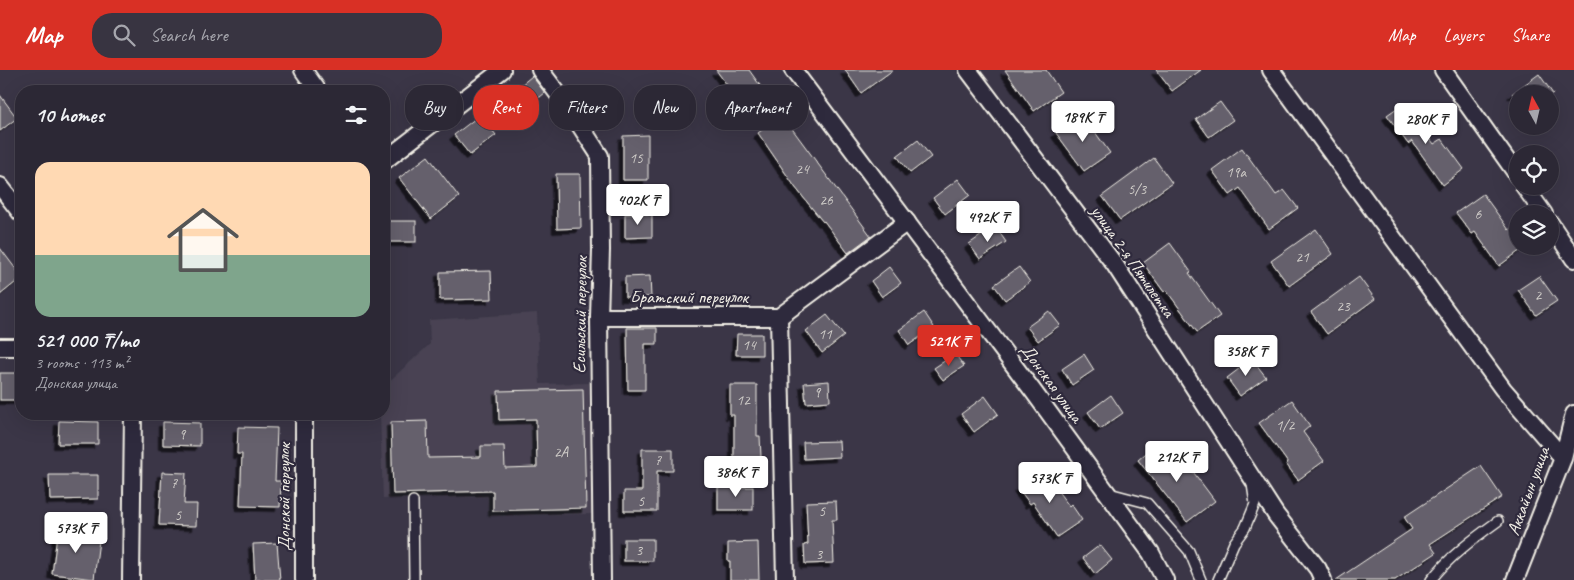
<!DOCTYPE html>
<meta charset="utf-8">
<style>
body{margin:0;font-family:Caveat,sans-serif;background:#383441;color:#f1f3f6;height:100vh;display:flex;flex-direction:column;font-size:19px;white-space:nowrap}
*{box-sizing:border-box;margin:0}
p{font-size:16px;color:#a6a6ad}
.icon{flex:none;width:28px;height:28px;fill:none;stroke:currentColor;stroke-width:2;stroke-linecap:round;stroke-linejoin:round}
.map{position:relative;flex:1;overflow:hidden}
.details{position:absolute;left:15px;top:15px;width:375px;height:335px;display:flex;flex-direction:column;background:#2c2835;border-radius:20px;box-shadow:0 5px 20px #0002,0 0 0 1px #484450}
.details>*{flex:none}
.guide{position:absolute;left:405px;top:15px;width:475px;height:45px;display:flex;gap:10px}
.needle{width:32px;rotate:352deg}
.tools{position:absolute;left:1509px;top:15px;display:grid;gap:10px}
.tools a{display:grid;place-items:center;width:50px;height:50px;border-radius:50%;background:#2c2835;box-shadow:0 5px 20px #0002,0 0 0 1px #484450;font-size:25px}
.price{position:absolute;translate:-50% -42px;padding:0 11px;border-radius:5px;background:#fff;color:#222;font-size:16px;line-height:32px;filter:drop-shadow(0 1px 2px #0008)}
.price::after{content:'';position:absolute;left:50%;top:30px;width:15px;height:11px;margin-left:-8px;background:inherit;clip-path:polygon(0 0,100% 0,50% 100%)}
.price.current{background:#d93025;color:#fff}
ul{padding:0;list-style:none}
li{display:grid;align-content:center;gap:10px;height:265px;padding:0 20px}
li span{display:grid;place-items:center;height:155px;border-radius:15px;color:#555}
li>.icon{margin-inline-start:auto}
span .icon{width:90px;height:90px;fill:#fffc;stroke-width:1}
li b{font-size:21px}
h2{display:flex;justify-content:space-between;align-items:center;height:60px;padding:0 20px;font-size:21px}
.chip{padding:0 18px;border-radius:20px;background:#2c2835;box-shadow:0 5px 20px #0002,0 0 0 1px #484450;font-size:18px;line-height:45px}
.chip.current{background:#d93025;color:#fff}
header{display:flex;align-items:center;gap:30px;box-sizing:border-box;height:70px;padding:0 25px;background:#d93025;color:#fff}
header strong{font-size:24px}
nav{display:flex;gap:28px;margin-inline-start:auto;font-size:18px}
.search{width:350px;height:45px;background:#383441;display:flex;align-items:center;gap:12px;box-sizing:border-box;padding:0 18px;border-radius:20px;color:#a6a6ad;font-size:19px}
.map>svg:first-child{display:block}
.built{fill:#484352}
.building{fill:#65616c;stroke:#f4f1e8;filter:url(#shadow)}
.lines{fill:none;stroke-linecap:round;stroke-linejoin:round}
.service-casing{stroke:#f4f1e8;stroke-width:12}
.minor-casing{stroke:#f4f1e8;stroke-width:20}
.service{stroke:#2f2a3d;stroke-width:9}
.minor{stroke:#2f2a3d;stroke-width:16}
.labels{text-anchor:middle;stroke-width:4.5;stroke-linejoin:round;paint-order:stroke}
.number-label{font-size:15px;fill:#d0cdc9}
.street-label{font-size:18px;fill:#f4f1e8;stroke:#2f2a3d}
</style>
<header>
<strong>Map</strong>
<div class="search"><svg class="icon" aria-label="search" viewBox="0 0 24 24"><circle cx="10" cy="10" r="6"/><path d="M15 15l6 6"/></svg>Search here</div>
<nav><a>Map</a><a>Layers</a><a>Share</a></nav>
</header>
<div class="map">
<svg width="1574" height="510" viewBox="0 0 1574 510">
<defs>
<filter id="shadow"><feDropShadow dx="-4.5" dy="4.5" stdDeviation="0" flood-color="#0009"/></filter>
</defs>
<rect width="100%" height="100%" fill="#3b3647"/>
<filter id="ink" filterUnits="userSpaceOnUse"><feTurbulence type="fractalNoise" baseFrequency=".02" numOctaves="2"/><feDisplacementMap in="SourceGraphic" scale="10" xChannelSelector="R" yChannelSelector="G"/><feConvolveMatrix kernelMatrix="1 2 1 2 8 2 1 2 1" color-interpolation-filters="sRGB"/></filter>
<g filter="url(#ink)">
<!-- built -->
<path class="built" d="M537,243L540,314L589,313L592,444L488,446L487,427L383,429L380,344H384V316L430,274L429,250Z"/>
<!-- building -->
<g class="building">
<path d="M716,0H749L764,21L743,37Z"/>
<path d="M845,0H893L861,23Z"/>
<path d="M1005,0H1046L1061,22L1034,41Z"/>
<path d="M1156,0H1201L1172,21Z"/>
<path d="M1539,4L1553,24H1512Z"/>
<path d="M532,6L545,23L516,46L503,30Z"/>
<path d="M0,25L17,48L0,61Z"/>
<path d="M1220,32L1233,50L1209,67L1196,49Z"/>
<path d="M1404,33L1434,74L1442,69L1464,99L1443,115L1412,71L1408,74L1387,45Z"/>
<path d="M1082,44L1110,83L1084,101L1056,63Z"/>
<path d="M480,45L496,65L470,85L454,65Z"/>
<path d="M782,45L871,166L848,183L824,151L823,152L795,117L758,63Z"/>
<path d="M648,65V110H623V66Z"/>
<path d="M918,70L931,87L910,103L897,86Z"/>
<path d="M1242,78L1276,125L1284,120L1298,138L1269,159L1240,118L1230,125L1212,100Z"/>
<path d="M428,86L459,127L431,149L399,108Z"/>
<path d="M1154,88L1172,113L1120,150L1102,126Z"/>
<path d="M556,104H580L581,158L557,159Z"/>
<path d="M958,109L970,125L945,144L933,128Z"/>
<path d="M1483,124L1509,160L1511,158L1518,167V176L1525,177L1499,196L1475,162L1472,164L1456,143Z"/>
<path d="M625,144H652V167L625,168Z"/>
<rect x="384" y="151" width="32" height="21"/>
<path d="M995,156L1006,172L980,189L969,174Z"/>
<path d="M1316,159L1333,184L1289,216L1271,191Z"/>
<path d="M1170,173L1191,202L1189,203L1220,246L1197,262L1166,220L1164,222L1143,193Z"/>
<path d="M0,178L21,206V208L0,225Z"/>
<path d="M889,197L901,213L882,227L871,211Z"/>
<path d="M1019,197L1030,212L1005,230L994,215Z"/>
<path d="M491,201L492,229L440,230V202Z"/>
<path d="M650,206L651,227H625V207Z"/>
<path d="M1539,206L1557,231L1536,245L1518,220Z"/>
<path d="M1359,207L1375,229L1327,264L1311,242Z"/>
<path d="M1049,241L1060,255L1038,271L1027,257Z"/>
<path d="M924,242L934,257L909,275L899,260Z"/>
<path d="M827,245L844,266L822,283L806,261Z"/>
<path d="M627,258H657V274H645V320H628Z"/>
<path d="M737,264H762V285H736Z"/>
<path d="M955,284L964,296L943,310L934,298Z"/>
<path d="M1084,284L1094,300L1072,315L1062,299Z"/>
<path d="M1252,289L1266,307L1240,326L1227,308Z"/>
<rect x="0" y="303" width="21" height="27"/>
<path d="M829,311L830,331L806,333L804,313Z"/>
<path d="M730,315H757V366H760L761,387H734V345H730Z"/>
<path d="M583,319L586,438L493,441V421L393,424L391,352L427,351L428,388L481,387V376H504L505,398L537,397L536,349L499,350L498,321Z"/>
<path d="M1111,325L1123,343L1100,359L1088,342Z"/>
<path d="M985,326L998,344L974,362L961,344Z"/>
<path d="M1292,330L1310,356L1303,362L1324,391L1298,410L1286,394L1288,393L1259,353Z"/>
<path d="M59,351L98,352V374H58Z"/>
<path d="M163,352L200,353V376L163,375Z"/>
<path d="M238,357L277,358L275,411H281L280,437L240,436L242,384H237Z"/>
<path d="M839,371L840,387L804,389L803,372Z"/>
<path d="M1158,373L1184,404L1191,399L1215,431L1187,452L1138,390Z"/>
<path d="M642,379H673V401H657V441H624V421H642Z"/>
<path d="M1481,396L1502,427L1430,474L1436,483L1395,510H1336L1412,459L1404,447Z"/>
<path d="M1042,400L1069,436L1071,434L1082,450L1057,467L1033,432L1030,434L1018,418Z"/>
<path d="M162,402L186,403L184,434H197L196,456L159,455Z"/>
<path d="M49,405H98V429L50,430Z"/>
<rect x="718" y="417" width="35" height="23"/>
<path d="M836,431L837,450H832L834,493L805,494L804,475L808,474L806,432Z"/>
<path d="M58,458L100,463L94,509L52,504Z"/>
<rect x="624" y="469" width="29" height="22"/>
<path d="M758,472L759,510H730V491H728V473Z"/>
<path d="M277,473L280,510H255L253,474Z"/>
<path d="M1100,475L1112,490L1095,504L1083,488Z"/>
</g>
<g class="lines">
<defs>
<g id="service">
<path d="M1109,423L1147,433L1189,481L1201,510"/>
<path d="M413,431L414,510"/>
<path d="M1218,510L1234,473L1245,458L1255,434L1252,414"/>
<path d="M1431,510C1450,486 1473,469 1498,451"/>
</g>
<g id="minor">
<path d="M303,0L318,21"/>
<path d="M540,0L568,37L600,86L601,180L599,247L602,510"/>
<path d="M793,0L1033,321L1151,483L1165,510"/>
<path d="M968,0L1115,195L1276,445L1318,499L1323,510"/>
<path d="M1271,0L1503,319L1563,388"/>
<path d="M1443,0L1518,106"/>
<path d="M384,91L502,0"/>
<path d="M0,116L21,143"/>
<path d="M1524,116L1544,144"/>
<path d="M1550,153L1574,189"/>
<path d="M599,247H779L785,510"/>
<path d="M779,247L907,152"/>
<path d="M0,277H21"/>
<path d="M304,344V510"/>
<path d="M131,510L133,344"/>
<path d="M1515,510L1563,388L1574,344"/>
</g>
</defs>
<!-- service casing -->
<use href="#service" class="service-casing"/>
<!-- minor casing -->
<use href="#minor" class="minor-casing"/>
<!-- service -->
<use href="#service" class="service"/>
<!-- minor -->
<use href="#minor" class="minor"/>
</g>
</g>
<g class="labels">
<!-- number labels -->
<g class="number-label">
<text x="636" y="93">15</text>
<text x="802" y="104">24</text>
<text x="1236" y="107">19а</text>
<text x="1137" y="124">5/3</text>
<text x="826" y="135">26</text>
<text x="1478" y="149">6</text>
<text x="1302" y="192">21</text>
<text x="1538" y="230">2</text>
<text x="1343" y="241">23</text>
<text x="825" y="269">11</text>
<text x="749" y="280">14</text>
<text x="817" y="327">9</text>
<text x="743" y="335">12</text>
<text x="1285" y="360">1/2</text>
<text x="182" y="369">9</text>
<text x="561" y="387">2А</text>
<text x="658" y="395">7</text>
<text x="174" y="418">7</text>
<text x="641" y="436">5</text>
<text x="822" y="446">5</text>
<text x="178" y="450">5</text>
<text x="639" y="485">3</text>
<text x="819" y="489">3</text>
</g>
<!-- street labels -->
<g class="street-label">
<text transform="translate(1133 191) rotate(55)" y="6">улица 2-я Пятилетка</text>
<text x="689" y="233">Братский переулок</text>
<text transform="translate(580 245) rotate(-89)" y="6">Есильский переулок</text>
<text transform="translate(1052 313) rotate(54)" y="6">Донская улица</text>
<text transform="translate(1528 421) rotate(-70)" y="6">Аккайын улица</text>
<text transform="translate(284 427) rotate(-90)" y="6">Донской переулок</text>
</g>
</g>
</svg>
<div class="tools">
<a><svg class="needle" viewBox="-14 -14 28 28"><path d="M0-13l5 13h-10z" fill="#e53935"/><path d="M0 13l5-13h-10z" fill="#a6a6ad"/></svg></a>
<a><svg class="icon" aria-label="locate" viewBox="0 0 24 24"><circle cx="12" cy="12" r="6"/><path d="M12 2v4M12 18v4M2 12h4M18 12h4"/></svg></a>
<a><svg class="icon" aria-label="layers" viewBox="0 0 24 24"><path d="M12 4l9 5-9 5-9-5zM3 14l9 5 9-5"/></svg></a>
</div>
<b class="price" style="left:1083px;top:73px">189K ₸</b>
<b class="price" style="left:1426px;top:75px">280K ₸</b>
<b class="price" style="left:638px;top:156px">402K ₸</b>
<b class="price" style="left:988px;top:173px">492K ₸</b>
<b class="price current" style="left:949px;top:297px">521K ₸</b>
<b class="price" style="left:1246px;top:307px">358K ₸</b>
<b class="price" style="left:1177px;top:413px">212K ₸</b>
<b class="price" style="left:736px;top:428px">386K ₸</b>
<b class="price" style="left:1050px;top:434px">573K ₸</b>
<b class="price" style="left:76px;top:484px">573K ₸</b>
<div class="guide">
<a class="chip">Buy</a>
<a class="chip current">Rent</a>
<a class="chip">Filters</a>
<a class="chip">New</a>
<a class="chip">Apartment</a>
</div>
<section class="details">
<h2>10 homes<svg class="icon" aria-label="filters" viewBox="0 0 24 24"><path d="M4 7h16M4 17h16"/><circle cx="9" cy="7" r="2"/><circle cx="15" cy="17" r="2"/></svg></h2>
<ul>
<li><span style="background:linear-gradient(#ffd9b3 60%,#7fa58c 0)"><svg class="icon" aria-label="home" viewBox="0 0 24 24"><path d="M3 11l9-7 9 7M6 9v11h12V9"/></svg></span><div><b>521 000 ₸/mo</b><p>3 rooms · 113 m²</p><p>Донская улица</p></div></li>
</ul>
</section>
</div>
